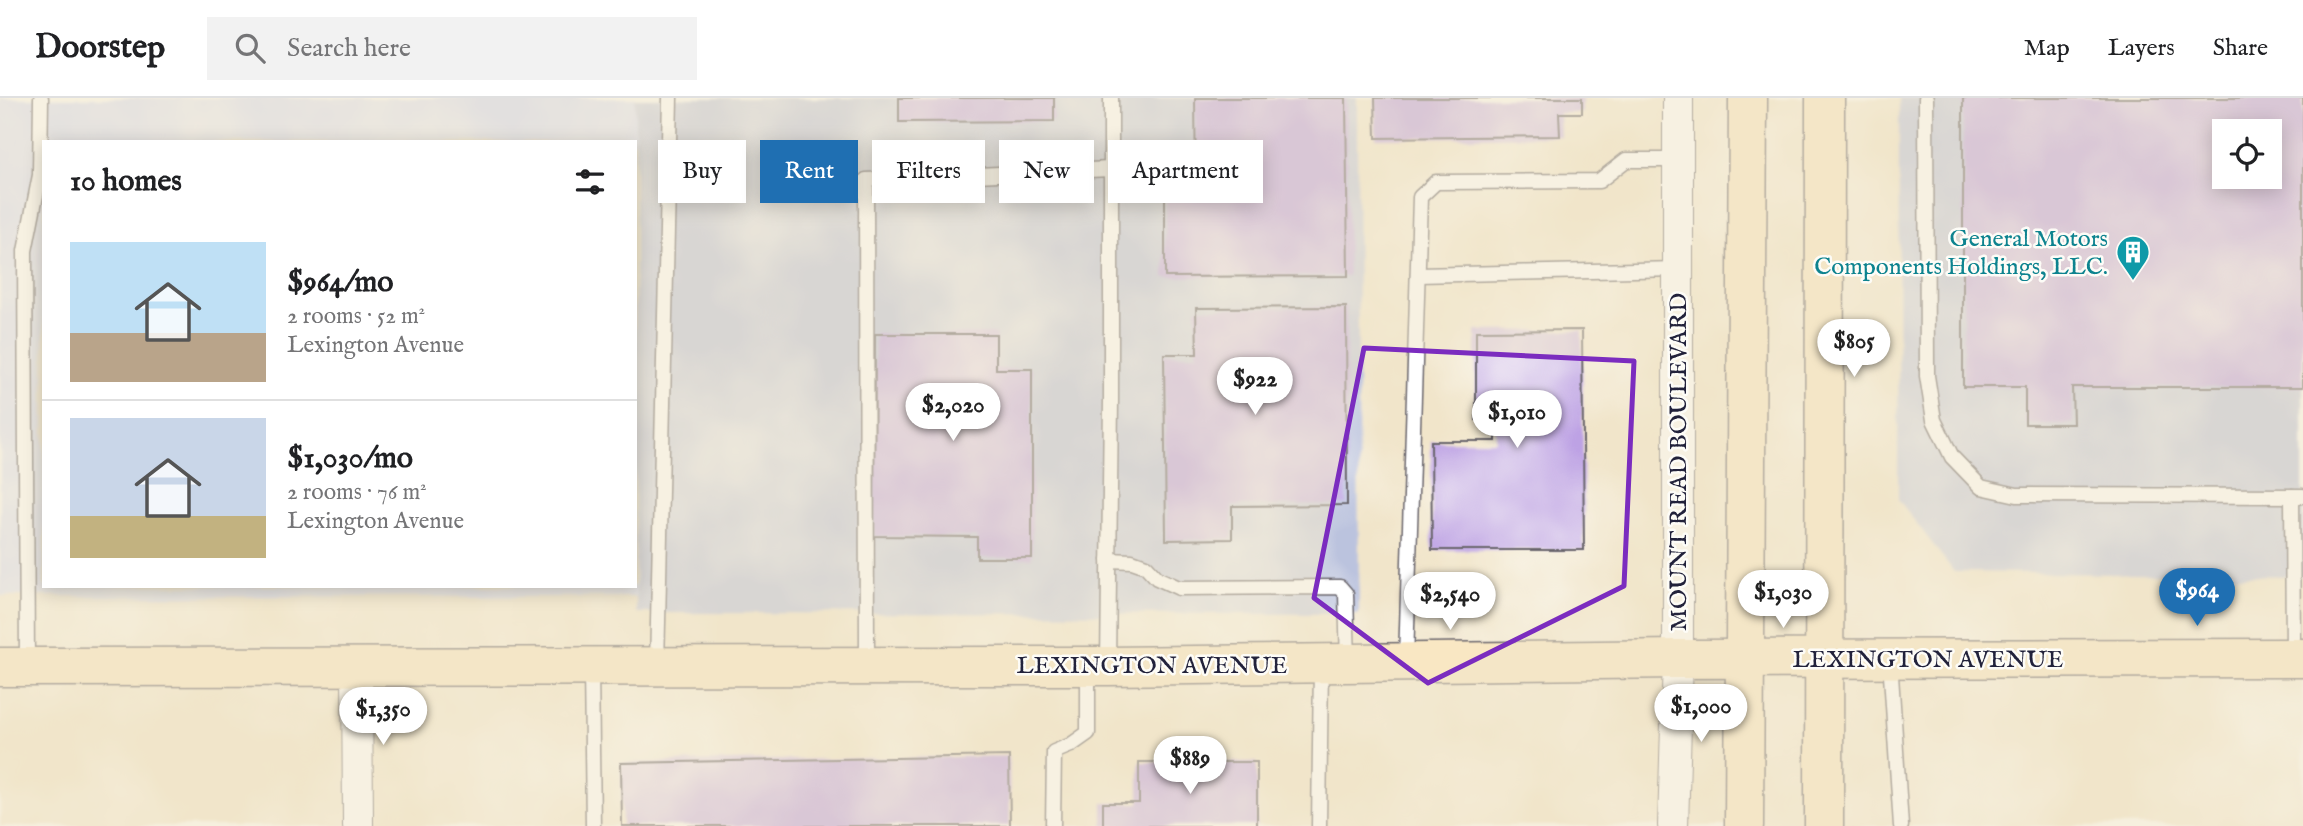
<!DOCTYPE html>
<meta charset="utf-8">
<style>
body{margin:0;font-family:"IM FELL English",serif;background:#f2f2f2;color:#202124;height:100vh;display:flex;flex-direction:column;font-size:26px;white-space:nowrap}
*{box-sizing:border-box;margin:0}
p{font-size:23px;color:#757577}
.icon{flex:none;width:38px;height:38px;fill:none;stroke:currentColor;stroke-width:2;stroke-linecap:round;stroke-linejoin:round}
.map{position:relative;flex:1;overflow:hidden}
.drawer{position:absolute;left:42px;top:42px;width:595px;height:448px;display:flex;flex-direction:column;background:#fff;border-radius:0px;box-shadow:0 4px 18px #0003}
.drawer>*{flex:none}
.banner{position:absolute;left:658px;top:42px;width:665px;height:63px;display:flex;gap:14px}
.tools{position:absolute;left:2212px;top:21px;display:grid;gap:14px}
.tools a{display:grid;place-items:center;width:70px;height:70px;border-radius:0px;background:#fff;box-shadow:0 4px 18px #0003;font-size:35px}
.price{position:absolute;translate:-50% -60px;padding:0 16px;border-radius:24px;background:#fff;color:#222;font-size:23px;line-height:46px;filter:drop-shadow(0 2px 4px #0008)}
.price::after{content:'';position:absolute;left:50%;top:42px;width:21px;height:16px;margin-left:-10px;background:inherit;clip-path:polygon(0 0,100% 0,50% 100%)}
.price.current{background:#1f6fb2;color:#fff}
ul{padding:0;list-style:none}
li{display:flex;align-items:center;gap:21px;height:175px;padding:0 28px}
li+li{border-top:2px solid #e0e0e0}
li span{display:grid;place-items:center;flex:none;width:196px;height:140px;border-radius:0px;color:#555}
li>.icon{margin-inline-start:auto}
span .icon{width:84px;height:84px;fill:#fffc;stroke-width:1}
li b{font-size:30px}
h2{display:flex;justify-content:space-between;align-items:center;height:84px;padding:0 28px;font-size:30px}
.tag{padding:0 24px;border-radius:0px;background:#fff;box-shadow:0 4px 18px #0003;font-size:24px;line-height:63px}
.tag.current{background:#1f6fb2;color:#fff}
header{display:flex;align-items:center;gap:42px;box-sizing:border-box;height:98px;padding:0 35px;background:#fff;border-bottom:2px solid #e0e0e0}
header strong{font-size:33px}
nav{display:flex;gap:38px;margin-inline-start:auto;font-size:24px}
.search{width:490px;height:63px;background:#f2f2f2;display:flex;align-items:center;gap:18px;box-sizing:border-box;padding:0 24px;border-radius:0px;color:#757577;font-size:26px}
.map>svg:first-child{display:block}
.built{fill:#d1d9f9;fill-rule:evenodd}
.industrial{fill:#bbc3de;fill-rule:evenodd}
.building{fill:#bda2e4;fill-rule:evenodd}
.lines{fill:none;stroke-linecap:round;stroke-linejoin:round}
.lane-casing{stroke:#6a666d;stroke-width:17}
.street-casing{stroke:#6a666d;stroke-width:32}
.secondary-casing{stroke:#6a666d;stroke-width:41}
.lane{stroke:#fff;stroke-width:14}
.street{stroke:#fff;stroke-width:30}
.secondary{stroke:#f9e7c3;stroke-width:38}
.marked{fill:none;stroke:#7b2cbf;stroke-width:5;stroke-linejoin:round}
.labels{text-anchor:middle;stroke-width:5;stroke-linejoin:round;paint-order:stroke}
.culture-label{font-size:24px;fill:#0d838f;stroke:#fdfcf7;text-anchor:end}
.street-label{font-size:24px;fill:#22223b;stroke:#fdfcf7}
</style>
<header>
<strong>Doorstep</strong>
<div class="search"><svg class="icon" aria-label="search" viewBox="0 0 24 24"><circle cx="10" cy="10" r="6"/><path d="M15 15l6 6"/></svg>Search here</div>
<nav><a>Map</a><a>Layers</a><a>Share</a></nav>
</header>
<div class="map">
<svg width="2303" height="728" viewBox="0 0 2303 728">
<rect width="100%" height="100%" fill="#fdfcf7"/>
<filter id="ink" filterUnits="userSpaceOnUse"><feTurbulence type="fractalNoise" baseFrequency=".0143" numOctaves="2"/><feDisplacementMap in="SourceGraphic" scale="14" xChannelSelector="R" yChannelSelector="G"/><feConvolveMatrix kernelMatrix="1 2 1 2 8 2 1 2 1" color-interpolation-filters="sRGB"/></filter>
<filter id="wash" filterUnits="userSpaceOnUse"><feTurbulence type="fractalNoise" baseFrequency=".00686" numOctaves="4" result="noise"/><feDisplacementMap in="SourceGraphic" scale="28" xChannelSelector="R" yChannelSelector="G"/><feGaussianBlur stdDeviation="1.57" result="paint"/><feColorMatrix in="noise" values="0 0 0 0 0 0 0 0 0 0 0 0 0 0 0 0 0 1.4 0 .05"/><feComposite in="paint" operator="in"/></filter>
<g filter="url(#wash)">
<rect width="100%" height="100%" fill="#f1e5ca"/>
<!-- built -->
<path class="built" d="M0,0H635L636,499L0,498ZM44,44H635V488H44Z"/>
<!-- industrial -->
<g class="industrial">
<path d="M635,0H1357L1359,516L636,515Z"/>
<path d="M1899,0H2303V478L1954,474L1898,401ZM2224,33H2270V79H2224Z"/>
</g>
<g id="blocks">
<!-- building -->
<g class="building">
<path d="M899,0H1054V23L899,24Z"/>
<path d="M1195,0H1346L1348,178L1165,179V90H1196Z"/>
<path d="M1375,0H1582V15H1559L1560,38L1376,40Z"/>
<path d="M1963,0H2303V289H2072L2073,326H2025V289H1963ZM2224,33H2270V79H2224Z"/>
<path d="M1346,209L1347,407L1232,408V441L1166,442L1164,256H1197L1196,210Z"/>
<path d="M1582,232L1584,452H1432L1431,343H1496V322H1476V233Z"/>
<path d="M875,236H996V271H1032V460H977V439L874,438Z"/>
<path d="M1009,658L1010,728H622L621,665Z"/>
<path d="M1139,664H1257V728H1103V705H1139Z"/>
</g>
</g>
</g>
<g filter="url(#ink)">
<use href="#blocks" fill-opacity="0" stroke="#6a666d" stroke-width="2"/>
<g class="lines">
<defs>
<g id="lane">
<path d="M1926,0L1927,278L1934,322L1952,359L1981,389L2017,397L2303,398"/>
<path d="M1418,177L1678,171"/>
<path d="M2292,398L2293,558"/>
<path d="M1109,462L1132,463L1146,468L1157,480L1179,490L1340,489L1346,496L1348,564"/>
<path d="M1890,562L1901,728"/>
<path d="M1406,563L1420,99L1436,84L1599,83L1626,62H1678"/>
<path d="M867,567L866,82L1111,71"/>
<path d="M1108,567L1111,302V0"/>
<path d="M27,568L25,153L40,77L41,0"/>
<path d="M657,568L670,0"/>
<path d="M591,571L593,728"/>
<path d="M1053,728L1054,654L1071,647L1088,635V568"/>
<path d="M1319,728L1321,567"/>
</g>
<g id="street">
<path d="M357,570L358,728"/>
<path d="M1673,728L1678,561V0"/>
</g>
<g id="secondary">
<path d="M0,569L1108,568L1678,561L2303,560"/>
<path d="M1744,728L1748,0"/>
<path d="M1824,728L1825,0"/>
</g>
</defs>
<!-- lane casing -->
<use href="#lane" class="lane-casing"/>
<!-- street casing -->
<use href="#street" class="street-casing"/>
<!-- secondary casing -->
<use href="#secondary" class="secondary-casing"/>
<!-- lane -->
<use href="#lane" class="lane"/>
<!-- street -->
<use href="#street" class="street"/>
<!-- secondary -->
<use href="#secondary" class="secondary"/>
</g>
</g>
<!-- marked area -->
<path d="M0 0H2303V728H0ZM1364,250L1634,263L1624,488L1428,585L1314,500Z" fill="#f1e5ca" fill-opacity=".55" fill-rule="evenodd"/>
<path class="marked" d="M1364,250L1634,263L1624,488L1428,585L1314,500Z"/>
<!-- icons -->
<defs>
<symbol id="building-pin" viewBox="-11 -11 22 30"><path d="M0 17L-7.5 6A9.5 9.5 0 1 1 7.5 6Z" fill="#0f9aa8" stroke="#fdfcf7"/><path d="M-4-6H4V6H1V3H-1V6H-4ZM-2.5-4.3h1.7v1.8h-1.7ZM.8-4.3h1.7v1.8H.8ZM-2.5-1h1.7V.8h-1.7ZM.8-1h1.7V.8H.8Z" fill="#fff"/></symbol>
</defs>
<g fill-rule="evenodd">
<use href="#building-pin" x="2114" y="135" width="38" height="52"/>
</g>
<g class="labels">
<!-- culture labels -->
<g class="culture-label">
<text x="2108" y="148">General Motors<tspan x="2108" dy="28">Components Holdings, LLC.</tspan></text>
</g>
<!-- street labels -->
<g class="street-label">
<text transform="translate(1678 364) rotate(-90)" y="8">MOUNT READ BOULEVARD</text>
<text x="1928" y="569">LEXINGTON AVENUE</text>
<text x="1152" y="575">LEXINGTON AVENUE</text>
</g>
</g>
</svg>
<div class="tools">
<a><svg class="icon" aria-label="locate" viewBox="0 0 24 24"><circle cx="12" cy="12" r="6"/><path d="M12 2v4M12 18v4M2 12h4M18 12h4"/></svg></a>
</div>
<b class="price" style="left:1854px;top:281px">$805</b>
<b class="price" style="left:1255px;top:319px">$922</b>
<b class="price" style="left:953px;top:345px">$2,020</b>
<b class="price" style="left:1517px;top:352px">$1,010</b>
<b class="price current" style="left:2197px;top:530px">$964</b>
<b class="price" style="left:1783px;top:532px">$1,030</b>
<b class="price" style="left:1450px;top:534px">$2,540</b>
<b class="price" style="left:1701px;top:646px">$1,000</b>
<b class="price" style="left:383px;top:649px">$1,350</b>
<b class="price" style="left:1190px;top:698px">$889</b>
<div class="banner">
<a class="tag">Buy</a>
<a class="tag current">Rent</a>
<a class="tag">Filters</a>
<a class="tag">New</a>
<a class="tag">Apartment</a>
</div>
<section class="drawer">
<h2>10 homes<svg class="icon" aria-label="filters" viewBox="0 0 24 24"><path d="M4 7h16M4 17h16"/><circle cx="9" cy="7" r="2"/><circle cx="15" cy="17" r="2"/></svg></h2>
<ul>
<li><span style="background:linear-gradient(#bfe0f5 65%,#b9a48a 0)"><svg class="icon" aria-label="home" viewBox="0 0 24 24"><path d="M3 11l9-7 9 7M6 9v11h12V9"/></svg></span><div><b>$964/mo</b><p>2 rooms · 52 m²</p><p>Lexington Avenue</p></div></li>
<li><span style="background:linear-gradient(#c9d6e8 70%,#c2b280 0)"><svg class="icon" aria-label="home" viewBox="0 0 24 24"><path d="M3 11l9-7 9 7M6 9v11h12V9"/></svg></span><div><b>$1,030/mo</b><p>2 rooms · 76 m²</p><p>Lexington Avenue</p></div></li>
</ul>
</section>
</div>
